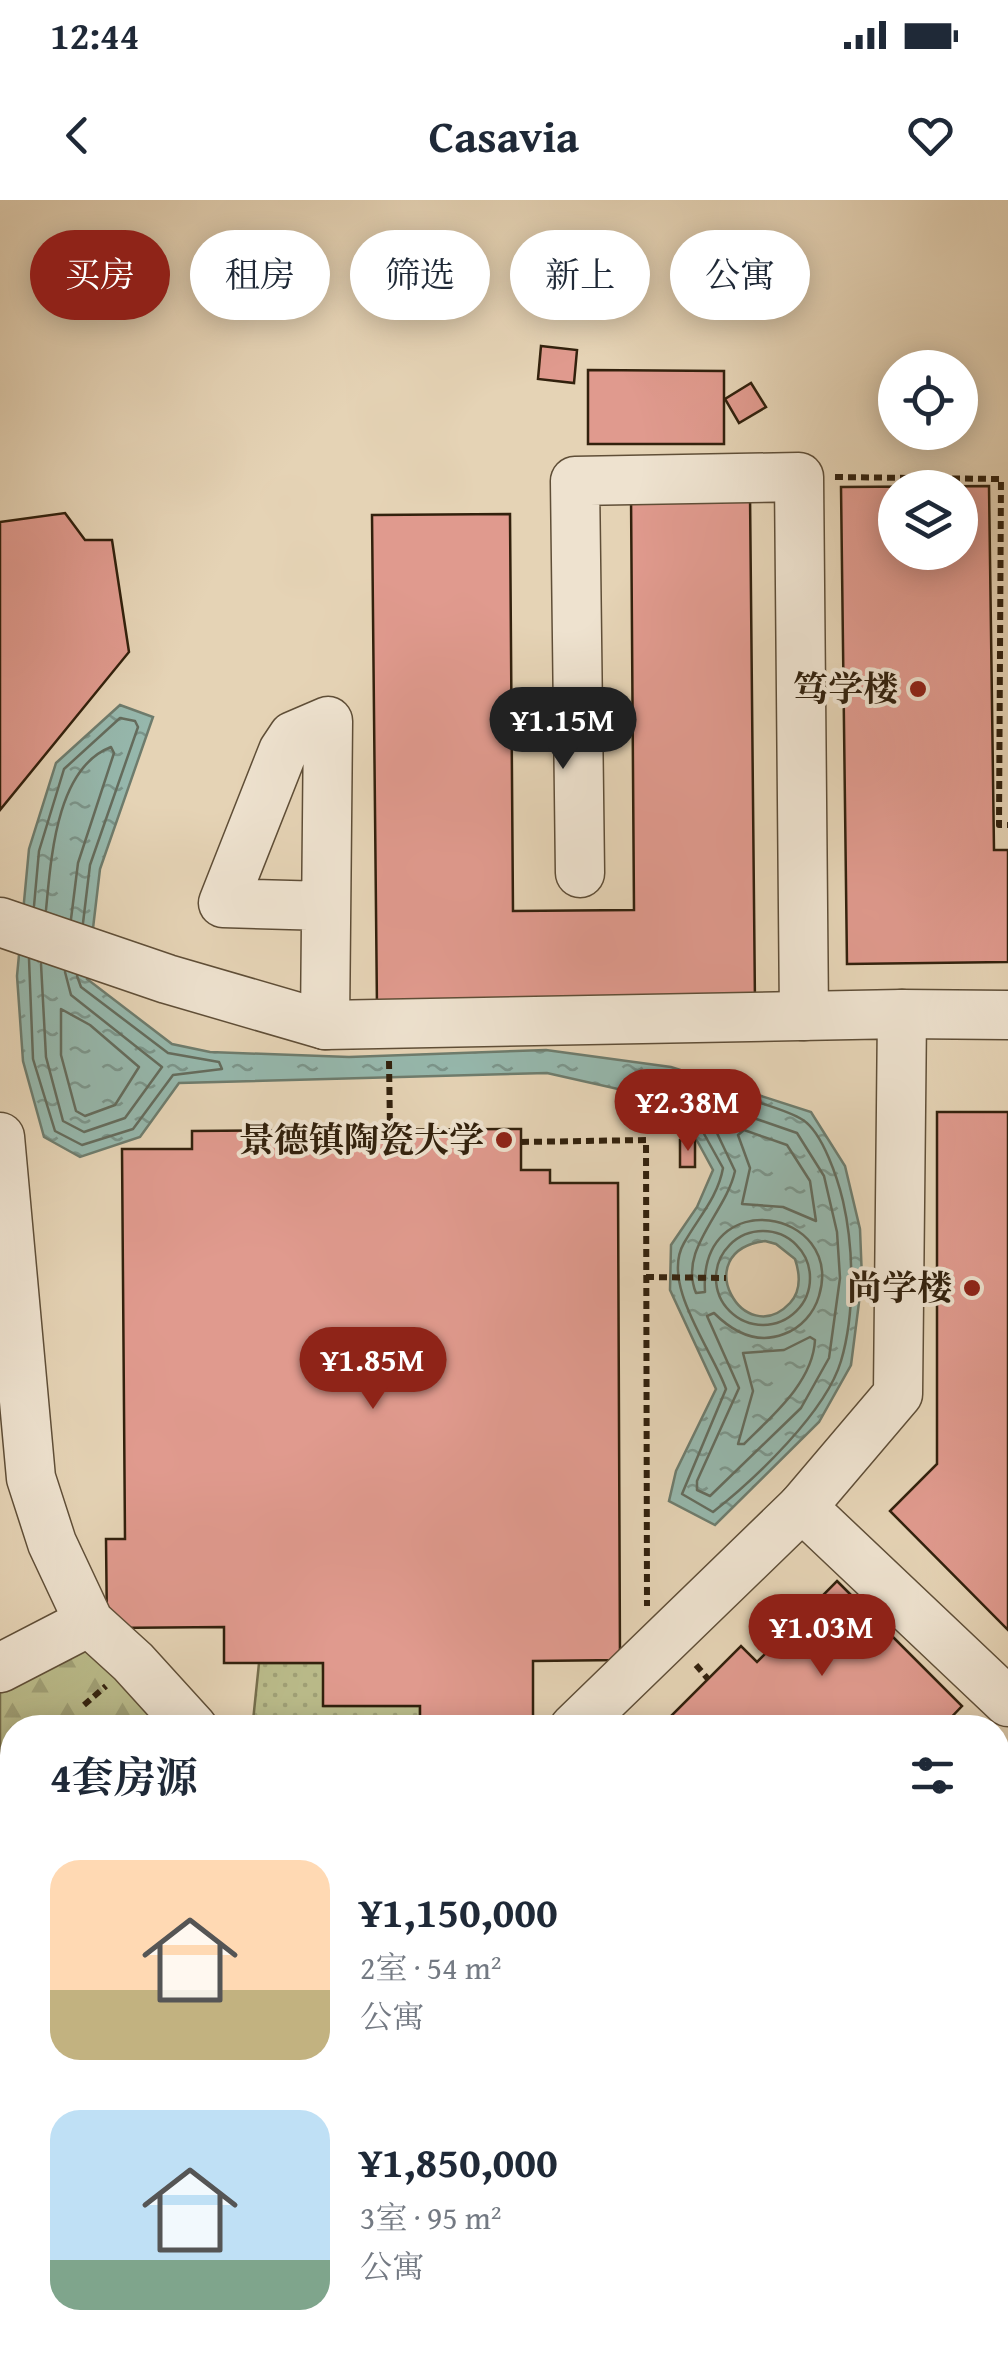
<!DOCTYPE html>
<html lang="zh">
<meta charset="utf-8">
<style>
body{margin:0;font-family:"Gentium Book Plus","Noto Serif SC",serif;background:#f2f2f3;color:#1f2937;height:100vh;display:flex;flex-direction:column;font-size:38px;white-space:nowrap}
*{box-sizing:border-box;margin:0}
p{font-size:32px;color:#747a83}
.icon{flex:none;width:55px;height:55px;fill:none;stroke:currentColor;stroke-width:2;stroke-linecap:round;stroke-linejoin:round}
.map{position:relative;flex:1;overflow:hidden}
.details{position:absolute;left:0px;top:1515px;width:1010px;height:642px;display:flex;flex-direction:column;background:#fff;border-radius:40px 40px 0 0;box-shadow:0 5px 25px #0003}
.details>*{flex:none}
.top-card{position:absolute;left:30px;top:30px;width:950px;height:90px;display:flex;gap:20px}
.fabs{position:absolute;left:878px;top:150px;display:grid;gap:20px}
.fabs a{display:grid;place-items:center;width:100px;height:100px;border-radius:50%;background:#fff;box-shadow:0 5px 25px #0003;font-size:50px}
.price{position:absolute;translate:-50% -85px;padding:0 22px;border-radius:35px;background:#8f2418;color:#fff;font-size:32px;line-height:65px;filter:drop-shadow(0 2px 5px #0008)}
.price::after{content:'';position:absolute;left:50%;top:60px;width:30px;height:22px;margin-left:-15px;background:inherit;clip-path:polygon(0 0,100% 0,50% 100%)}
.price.current{background:#222;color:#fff}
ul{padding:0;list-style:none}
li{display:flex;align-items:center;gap:30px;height:250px;padding:0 50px}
li span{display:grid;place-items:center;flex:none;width:280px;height:200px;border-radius:30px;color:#555}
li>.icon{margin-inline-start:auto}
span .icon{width:120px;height:120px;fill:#fffc;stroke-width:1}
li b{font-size:42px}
h2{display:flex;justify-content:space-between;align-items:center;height:120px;padding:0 50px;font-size:42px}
.tag{padding:0 35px;border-radius:45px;background:#fff;box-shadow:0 5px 25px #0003;font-size:35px;line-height:90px}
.tag.current{background:#8f2418;color:#fff}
.status{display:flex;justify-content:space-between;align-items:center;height:70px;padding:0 50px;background:#fff;direction:ltr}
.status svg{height:28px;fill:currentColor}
header{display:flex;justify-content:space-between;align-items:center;height:130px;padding:0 50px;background:#fff;font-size:45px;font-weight:800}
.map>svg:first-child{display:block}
.grass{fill:url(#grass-dots);stroke:#766e4c;stroke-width:2.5}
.forest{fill:url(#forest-firs);stroke:#766e4c;stroke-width:2.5}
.water{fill:url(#water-ripples);stroke:#6e7c6d;stroke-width:2.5;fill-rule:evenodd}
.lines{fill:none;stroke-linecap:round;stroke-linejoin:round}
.shore{stroke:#646c5d;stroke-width:2.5}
.building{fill:#e09a8e;stroke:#32210d;stroke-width:2.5;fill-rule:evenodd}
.minor-casing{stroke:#5f4e37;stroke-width:51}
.path{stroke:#32210d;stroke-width:6;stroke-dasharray:8 5;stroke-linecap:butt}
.minor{stroke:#eee2cf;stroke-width:48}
.poi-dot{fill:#8f2418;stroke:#eee2cf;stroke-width:4}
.labels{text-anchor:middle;stroke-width:8;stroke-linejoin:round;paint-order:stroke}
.poi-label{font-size:35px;font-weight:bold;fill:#32210d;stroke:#eee2cf;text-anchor:end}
</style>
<div class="status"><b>12:44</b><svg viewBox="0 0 49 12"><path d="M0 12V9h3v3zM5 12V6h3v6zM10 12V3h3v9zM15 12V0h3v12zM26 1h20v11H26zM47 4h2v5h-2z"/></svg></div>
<header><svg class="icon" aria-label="back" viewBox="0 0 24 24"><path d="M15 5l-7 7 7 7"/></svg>Casavia<svg class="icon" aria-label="heart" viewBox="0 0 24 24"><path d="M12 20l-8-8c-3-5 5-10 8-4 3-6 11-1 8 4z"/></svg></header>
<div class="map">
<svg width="1008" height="2156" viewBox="0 0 1008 2156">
<defs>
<pattern id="grass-dots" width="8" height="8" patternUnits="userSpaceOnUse" patternTransform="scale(2.5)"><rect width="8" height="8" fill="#babb8a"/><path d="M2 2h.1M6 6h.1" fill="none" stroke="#a0a076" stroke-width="1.8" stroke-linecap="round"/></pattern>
<pattern id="forest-firs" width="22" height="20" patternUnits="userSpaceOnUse" patternTransform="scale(2.5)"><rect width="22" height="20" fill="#babb8a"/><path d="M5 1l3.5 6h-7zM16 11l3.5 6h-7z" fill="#a0a076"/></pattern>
<pattern id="water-ripples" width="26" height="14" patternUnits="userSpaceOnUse" patternTransform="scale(2.5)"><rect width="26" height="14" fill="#96b8ad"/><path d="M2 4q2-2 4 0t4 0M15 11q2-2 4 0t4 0" fill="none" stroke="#7b958b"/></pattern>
</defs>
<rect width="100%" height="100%" fill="#e5d3b5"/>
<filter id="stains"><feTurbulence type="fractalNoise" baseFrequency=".002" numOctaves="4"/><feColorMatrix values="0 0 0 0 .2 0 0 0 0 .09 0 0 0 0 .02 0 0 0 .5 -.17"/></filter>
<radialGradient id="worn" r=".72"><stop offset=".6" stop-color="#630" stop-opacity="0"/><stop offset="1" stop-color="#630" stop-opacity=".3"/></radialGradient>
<!-- grass -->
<path class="grass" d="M259,1463H323L324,1506H420V1527L259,1528L253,1521Z"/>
<!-- forest -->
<g class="forest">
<path d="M86,1437L176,1527L12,1528V2083L0,2092V1486Z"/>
<path d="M998,2086L1008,2096V2156H983L977,2145H998Z"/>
<path d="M480,2145H715L724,2156H488Z"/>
</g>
<!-- water -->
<path class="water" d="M120,505L153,517L100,669L87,779L172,844L210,852L349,857L546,850L671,867L811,912L845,966L860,1029L862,1079L851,1165L819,1222L715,1325L669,1301L676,1271L716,1189L670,1090L671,1045L697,1007L713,970L676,902L547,873L179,883L140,937L80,957L44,937L23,861L17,776L29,649L56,563ZM765,1041L776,1044L795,1059C800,1074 802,1090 790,1103C744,1152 687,1051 765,1041Z"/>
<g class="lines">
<!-- shore -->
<g class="shore">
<path d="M34,706L39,651L64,569L120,518L135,521L138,527L90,665L83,723"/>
<path d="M46,710C51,659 56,568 111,547L114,553L78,663L71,719"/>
<path d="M29,759L33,859L55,931L82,945L133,929L173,875L222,869L219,862L168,853L81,787L77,776"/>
<path d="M41,764L46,857L63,921L84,932L125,918L162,867L71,795L65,772"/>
<path d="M61,809L90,825L139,867L115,905L85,916L76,911L61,855Z"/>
<path d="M641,874C670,877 780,905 803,920C823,933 838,980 843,1001C854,1049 855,1114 841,1161C826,1212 755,1279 713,1312L682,1294L726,1189C713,1151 660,1084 684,1043C698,1018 718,997 723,968L683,896L638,883L636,877Z"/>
<path d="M713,904L797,933L824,976L837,1032L840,1078L829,1158L801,1208L710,1296L697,1290V1281L739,1188L707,1116L714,1113C733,1132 756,1145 784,1134C801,1128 814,1113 819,1096C845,1009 698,983 705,1092L696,1093C678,1049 726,1013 735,971L706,910Z"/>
<path d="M744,930L787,945L810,981L816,1021L783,1007L742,1004L750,968L738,935Z"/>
<circle cx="763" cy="1078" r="47"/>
<path d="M810,1137L815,1140C813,1182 772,1216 744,1244H738L753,1191L743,1153L784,1150Z"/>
</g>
</g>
<!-- building -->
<g class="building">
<path d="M541,146L577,150L574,183L538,179Z"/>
<path d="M588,170L724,171V244H588Z"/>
<path d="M751,183L766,207L739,223L725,199Z"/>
<path d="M989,286L994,650H1008V762L847,764L841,287ZM895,288H960V352H895Z"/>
<path d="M631,294H750L755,804L377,808L372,315L510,314L513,711L634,710Z"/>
<path d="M65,313L85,340H112L129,452L0,610V322Z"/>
<path d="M937,912H1008V1430L890,1311L937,1264Z"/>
<path d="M521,929V970H550V983H618L620,1460L533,1461V1528H420V1506H323V1463H224V1427L107,1428L106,1339H125L122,949H192V931Z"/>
<rect x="680" y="940" width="15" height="27"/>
<path d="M837,1381L962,1506L941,1528H659L741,1446L757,1462Z"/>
<path d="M1003,1573L1008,1578V1780L998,1791V1579Z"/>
</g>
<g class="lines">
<defs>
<g id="minor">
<path d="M580,673L575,281L799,277L804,816"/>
<path d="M0,722L167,779L325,825L902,814L898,1194L802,1307"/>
<path d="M902,814L1008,815"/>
<path d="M325,825L328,521L293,536L283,551L223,703L326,706"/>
<path d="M0,937L31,1278L52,1343L89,1422L133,1462L193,1528"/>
<path d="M0,1468L89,1422"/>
<path d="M574,1528L802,1307L1008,1502"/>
<path d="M998,1856L1008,1845"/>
<path d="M0,2139L12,2131"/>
<path d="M440,2145L448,2156"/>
<path d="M737,2145L747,2156"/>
</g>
</defs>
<!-- minor casing -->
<use href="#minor" class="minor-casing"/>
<!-- path -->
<g class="path">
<path d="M835,277L1001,279L999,625H1008"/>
<path d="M389,861L390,929"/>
<path d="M521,942L646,940L647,1406"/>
<path d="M646,1077L726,1078"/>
<path d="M696,1465L708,1479"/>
<path d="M84,1505L106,1486"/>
<path d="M614,2145L616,2156"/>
<path d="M545,2156L550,2145"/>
</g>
<!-- minor -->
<use href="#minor" class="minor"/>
</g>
<!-- markers -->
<g class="poi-dot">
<circle cx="918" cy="489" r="10"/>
<circle cx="504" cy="940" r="10"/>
<circle cx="972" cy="1088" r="10"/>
</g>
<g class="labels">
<!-- poi labels -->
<g class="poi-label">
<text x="898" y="501">笃学楼</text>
<text x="484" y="952">景德镇陶瓷大学</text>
<text x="952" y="1100">尚学楼</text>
</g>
</g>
<rect width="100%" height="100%" filter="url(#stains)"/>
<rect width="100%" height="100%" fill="url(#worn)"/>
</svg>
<div class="fabs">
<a><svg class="icon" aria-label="locate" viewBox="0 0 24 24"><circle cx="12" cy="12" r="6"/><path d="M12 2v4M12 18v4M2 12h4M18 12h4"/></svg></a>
<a><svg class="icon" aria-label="layers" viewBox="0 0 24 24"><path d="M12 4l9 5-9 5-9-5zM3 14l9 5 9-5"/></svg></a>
</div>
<b class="price current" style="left:563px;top:572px">¥1.15M</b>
<b class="price" style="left:688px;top:954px">¥2.38M</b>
<b class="price" style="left:373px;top:1212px">¥1.85M</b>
<b class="price" style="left:822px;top:1479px">¥1.03M</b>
<div class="top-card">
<a class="tag current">买房</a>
<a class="tag">租房</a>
<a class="tag">筛选</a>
<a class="tag">新上</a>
<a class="tag">公寓</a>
</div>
<section class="details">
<h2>4套房源<svg class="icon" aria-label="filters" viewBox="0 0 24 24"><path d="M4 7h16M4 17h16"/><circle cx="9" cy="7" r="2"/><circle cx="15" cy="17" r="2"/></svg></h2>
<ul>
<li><span style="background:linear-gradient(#ffd9b3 65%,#c2b280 0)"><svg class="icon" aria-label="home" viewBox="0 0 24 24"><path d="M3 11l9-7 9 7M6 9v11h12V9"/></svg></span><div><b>¥1,150,000</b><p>2室 · 54 m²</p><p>公寓</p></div></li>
<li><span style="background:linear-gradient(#bfe0f5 75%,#7fa58c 0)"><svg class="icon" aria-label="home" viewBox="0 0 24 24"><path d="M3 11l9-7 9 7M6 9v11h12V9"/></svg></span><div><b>¥1,850,000</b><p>3室 · 95 m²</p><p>公寓</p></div></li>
</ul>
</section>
</div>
